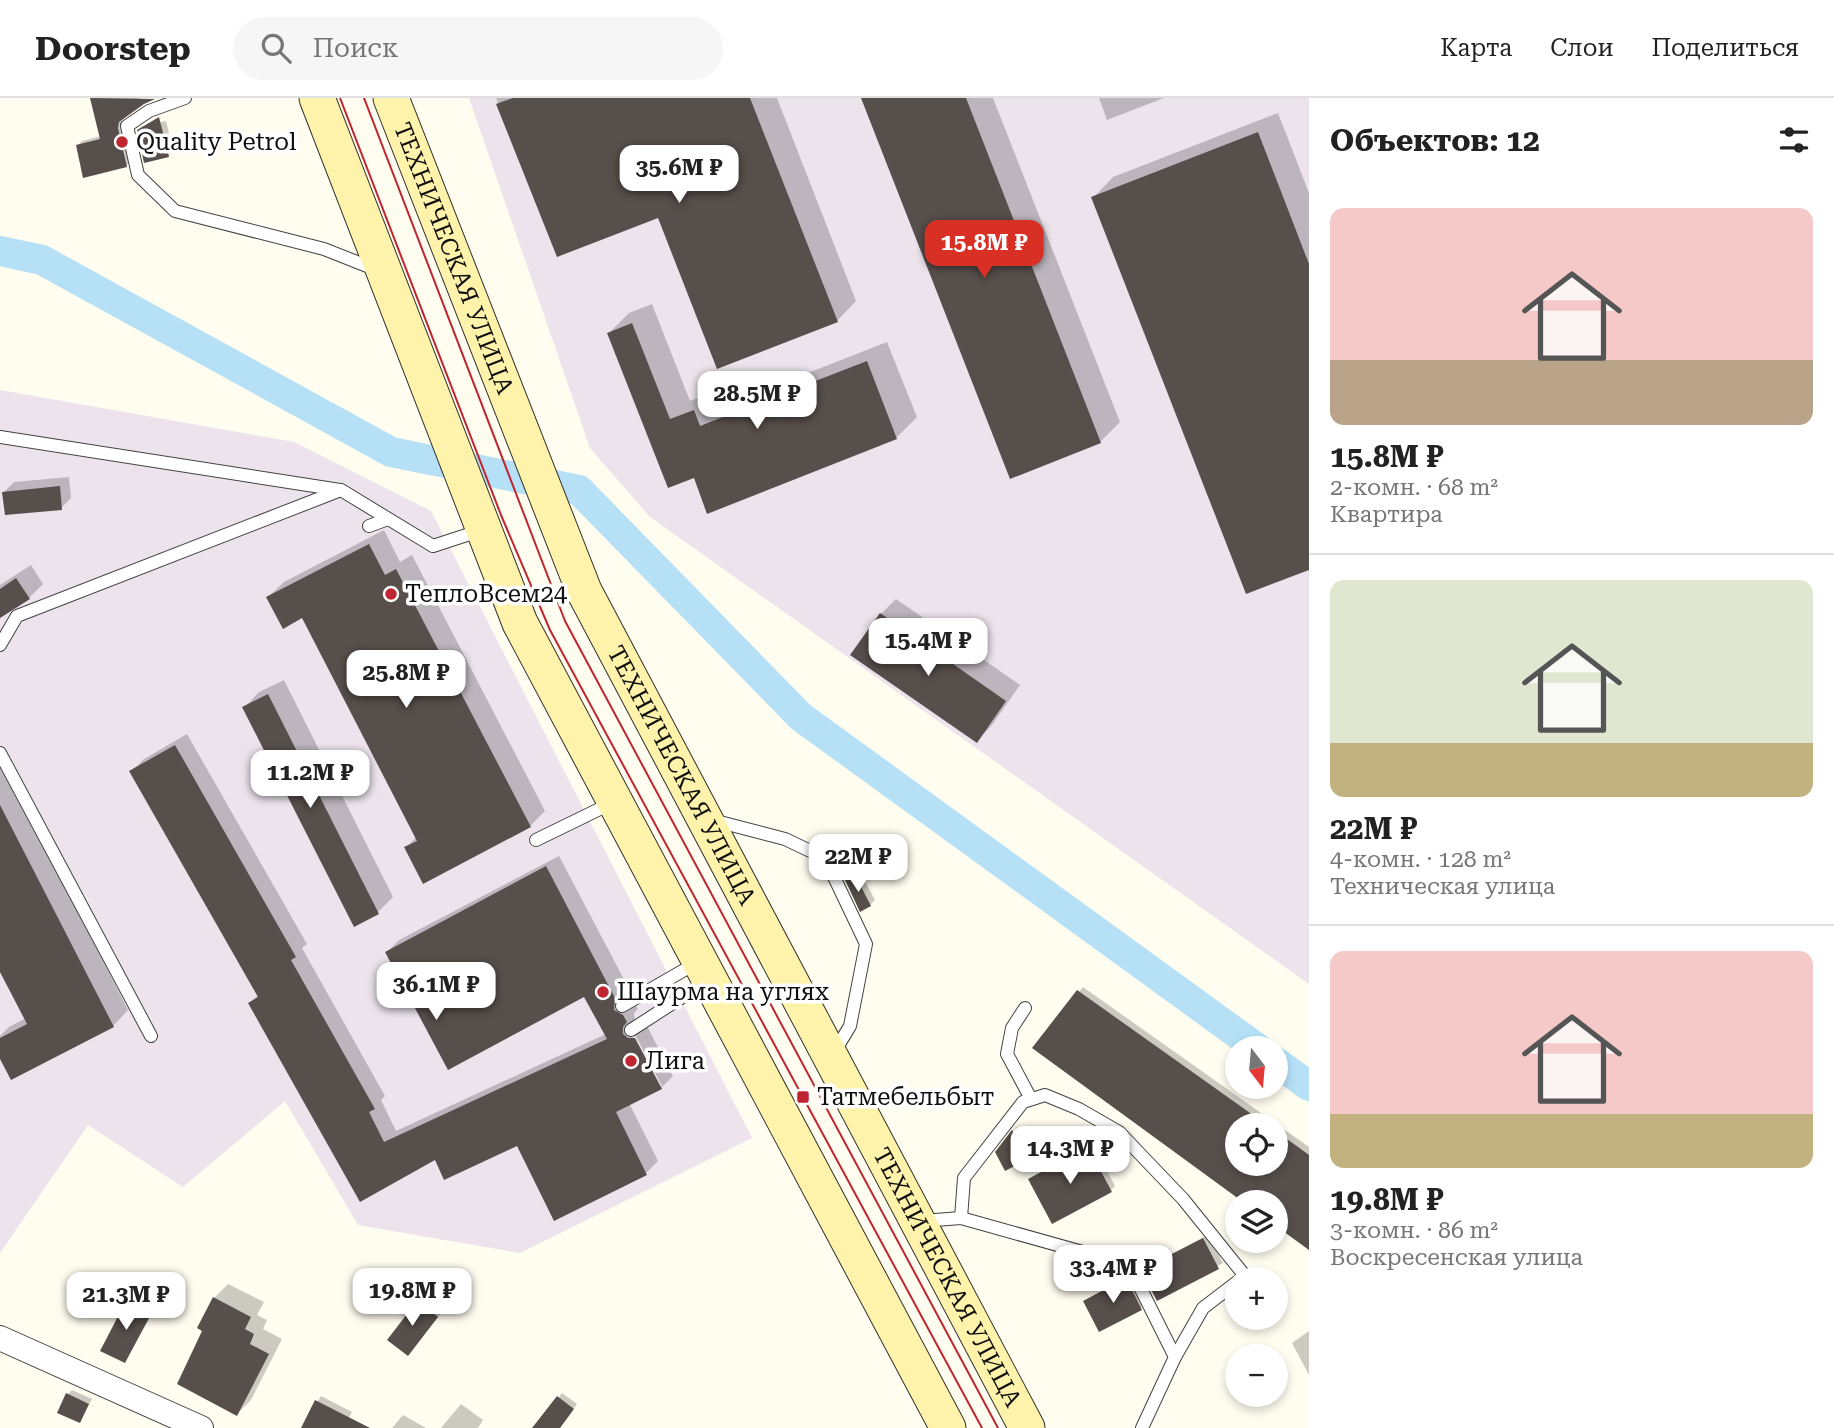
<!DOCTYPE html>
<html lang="ru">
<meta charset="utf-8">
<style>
body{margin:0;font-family:"Roboto Serif",serif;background:#f6f6f6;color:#222;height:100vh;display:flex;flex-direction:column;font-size:26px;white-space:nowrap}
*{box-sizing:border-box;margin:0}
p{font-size:23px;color:#767676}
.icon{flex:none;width:38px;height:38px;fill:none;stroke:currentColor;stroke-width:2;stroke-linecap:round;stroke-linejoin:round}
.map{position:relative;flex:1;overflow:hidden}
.details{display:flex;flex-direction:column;background:#fff;width:525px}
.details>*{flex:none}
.needle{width:46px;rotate:164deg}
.tools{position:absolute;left:1225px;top:938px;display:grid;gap:14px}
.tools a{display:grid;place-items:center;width:63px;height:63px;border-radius:50%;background:#fff;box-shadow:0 4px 10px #0003;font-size:35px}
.price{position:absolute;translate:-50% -60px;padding:0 16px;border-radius:14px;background:#fff;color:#222;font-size:23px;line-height:46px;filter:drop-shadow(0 2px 4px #0008)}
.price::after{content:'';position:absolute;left:50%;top:42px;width:21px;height:16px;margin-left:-10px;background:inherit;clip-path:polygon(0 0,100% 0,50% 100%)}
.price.active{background:#d93025;color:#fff}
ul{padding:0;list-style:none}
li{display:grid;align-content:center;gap:14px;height:371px;padding:0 21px}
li+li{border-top:2px solid #e0e0e0}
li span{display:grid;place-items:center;height:217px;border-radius:14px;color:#555}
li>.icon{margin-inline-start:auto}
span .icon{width:126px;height:126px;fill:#fffc;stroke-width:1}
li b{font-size:30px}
h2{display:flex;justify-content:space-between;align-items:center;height:84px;padding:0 21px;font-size:30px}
header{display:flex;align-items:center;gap:42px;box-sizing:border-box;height:98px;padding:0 35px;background:#fff;border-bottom:2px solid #e0e0e0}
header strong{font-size:33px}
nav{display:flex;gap:38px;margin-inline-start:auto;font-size:24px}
.search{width:490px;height:63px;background:#f6f6f6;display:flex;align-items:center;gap:18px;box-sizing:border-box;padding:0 24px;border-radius:38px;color:#767676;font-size:26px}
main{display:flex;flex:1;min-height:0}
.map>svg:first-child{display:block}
.industrial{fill:#ece3ed}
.shadow{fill:#0003;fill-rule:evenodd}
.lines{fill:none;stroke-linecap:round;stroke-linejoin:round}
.canal{stroke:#b5e0f6;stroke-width:30}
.building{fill:#574f4b}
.lane-casing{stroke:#424242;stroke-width:14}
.street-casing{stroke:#424242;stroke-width:26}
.secondary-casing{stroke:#313131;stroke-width:37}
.lane{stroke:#fff;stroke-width:12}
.street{stroke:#fff;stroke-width:24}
.secondary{stroke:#fff3ab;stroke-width:35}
.tram{stroke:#bf2631;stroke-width:2}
.poi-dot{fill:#bf2631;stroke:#fff;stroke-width:2.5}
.labels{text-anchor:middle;stroke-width:7;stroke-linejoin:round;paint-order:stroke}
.poi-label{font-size:24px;fill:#0f0f0f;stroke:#fff;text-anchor:start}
.street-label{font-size:24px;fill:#0f0f0f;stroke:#fff}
</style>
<header>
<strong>Doorstep</strong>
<div class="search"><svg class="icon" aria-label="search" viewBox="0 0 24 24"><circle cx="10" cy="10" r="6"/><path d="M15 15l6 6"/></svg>Поиск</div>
<nav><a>Карта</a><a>Слои</a><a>Поделиться</a></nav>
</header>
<main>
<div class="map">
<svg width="1309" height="1330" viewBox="0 0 1309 1330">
<rect width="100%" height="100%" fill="#fffcf0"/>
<!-- industrial -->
<g class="industrial">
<path d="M469,0H1309V886L650,419L590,350Z"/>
<path d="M0,292L294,344L431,413L752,1040L520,1155L358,1127L285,1003L183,1089L88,1027L0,1155Z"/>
</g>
<!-- shadow -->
<g class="shadow">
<path d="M92,0H139L140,5L125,17L122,23L131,63L126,68L78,47L82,43L101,38Z"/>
<path d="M496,0H777L856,203L837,223L659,117L558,157Z"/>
<path d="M862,0H993L1120,324L1100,344Z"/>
<path d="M1099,0H1164L1107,22Z"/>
<path d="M1278,15L1309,95V470L1093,100L1113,79Z"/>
<path d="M166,23L173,53L168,58L139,32L143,28Z"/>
<path d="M652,206L690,303L714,293L721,309L887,244L917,319L896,340L695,378L609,235L629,215Z"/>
<path d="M69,379L71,400L61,410L4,394L14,384Z"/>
<path d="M384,432L400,464L412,457L545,713L530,728L406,750L417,738L303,518L268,499L284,484Z"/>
<path d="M31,467L43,486L29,500L0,518V487Z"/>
<path d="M896,501L1020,587L992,627L977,643L881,516Z"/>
<path d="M284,582L393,799L378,814L354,826L244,610L259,594Z"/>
<path d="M187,636L307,846L302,850L385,998L381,1002L396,1033L606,936L585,896L387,854L399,842L559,758L627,887L625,900L634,905L638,911L634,915L635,924L647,928L673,978L661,990L629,1005L658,1063L646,1075L555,1121L518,1046L435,1060L361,1102L250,905L259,896L132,673L144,661ZM632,931L662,988H658L629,933Z"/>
<path d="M0,662L128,912L113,928L0,957V938L9,929L26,920L0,870Z"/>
<path d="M860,774L875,802L870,807L847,782Z"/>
<path d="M1083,889L1309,1049V1153L1306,1148L1276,1126V1104H1246L1034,950ZM1237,1027H1276V1066H1237Z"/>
<path d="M1017,1029L1031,1055L1027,1059L997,1054Z"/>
<path d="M1093,1046L1115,1088L1111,1092L1030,1081Z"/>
<path d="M1208,1137L1223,1165L1158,1201L1143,1172L1148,1168Z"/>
<path d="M1131,1177L1145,1206L1140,1210L1085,1203Z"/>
<path d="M228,1186L264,1204L257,1217L267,1222L263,1231L282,1241L251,1302L237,1316L204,1232L214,1200Z"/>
<path d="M428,1194L446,1209L408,1256L418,1204Z"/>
<path d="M132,1199L155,1211L125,1263L102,1252Z"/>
<path d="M1309,1233V1277L1292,1245Z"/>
<path d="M72,1292L92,1301L80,1323L68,1296Z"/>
<path d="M562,1295L577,1306L559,1330H536Z"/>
<path d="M321,1298L352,1314L344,1330H303Z"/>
<path d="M461,1306L483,1322L478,1330H441Z"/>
<path d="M403,1317L426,1330H392Z"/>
</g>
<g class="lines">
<!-- canal -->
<g class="canal">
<path d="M0,153L42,162L391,354L579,392L801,619L1257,950"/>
<path d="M1276,964L1309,988"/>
</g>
</g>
<!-- building -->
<g class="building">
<path d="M90,0L155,1L144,6L119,24L118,30L127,69L83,80L76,47L100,41Z"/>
<path d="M513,0H750L838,224L717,271L658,120L557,159L496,6Z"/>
<path d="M861,0H966L1101,345L1010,381Z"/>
<path d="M159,19L169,59L144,65L137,32Z"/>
<path d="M1258,34L1309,166V472L1246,496L1091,99Z"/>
<path d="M632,225L670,321L694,312L700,328L867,263L897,341L707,416L694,380L668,390L607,235Z"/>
<path d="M60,388L62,412L5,417L2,394Z"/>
<path d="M369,446L385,477L396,471L531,729L423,786L404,749L417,743L302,520L283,531L266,499Z"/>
<path d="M16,480L30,501L0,520V491Z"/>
<path d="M880,515L1006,603L977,645L850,557Z"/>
<path d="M268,596L379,816L354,829L242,609Z"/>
<path d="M175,647L296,859L291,862L375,1011L369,1014L384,1044L607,941L584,899L448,972L385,854L546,768L615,900L614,912L623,917L627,924L623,929V936L628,940H635L662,991L616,1014L647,1077L554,1123L517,1048L444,1082L435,1062L360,1104L248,905L258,899L129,673Z"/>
<path d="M0,707L114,929L11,982L0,961V940L27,926L0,874Z"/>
<path d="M855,777L871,808L860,814L845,782Z"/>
<path d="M1077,892L1267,1027H1237V1066H1276V1033L1309,1057V1152L1276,1128V1104H1243L1032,950Z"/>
<path d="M1012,1032L1028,1061L1005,1073L995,1054Z"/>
<path d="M1088,1049L1112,1094L1052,1126L1028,1081Z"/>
<path d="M1203,1140L1219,1171L1157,1203L1141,1172Z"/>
<path d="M1126,1180L1142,1212L1099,1234L1083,1203Z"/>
<path d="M213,1199L251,1219L245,1231L254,1236L250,1246L269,1256L237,1318L177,1286L202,1233L197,1230Z"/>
<path d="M126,1203L151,1216L125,1265L100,1253Z"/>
<path d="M417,1203L438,1219L408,1258L387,1242Z"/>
<path d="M66,1295L89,1306L80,1325L57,1315Z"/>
<path d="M557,1298L574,1311L560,1330H532Z"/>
<path d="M315,1302L370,1330H301Z"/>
</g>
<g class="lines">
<defs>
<g id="lane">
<path d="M185,0L149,13L127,28L138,77L175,113L324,151L377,172"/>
<path d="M0,339L340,392"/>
<path d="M369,428L388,421"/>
<path d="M0,547L17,518L341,392L433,448L482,432"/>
<path d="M0,655L151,938"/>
<path d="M712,722L785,741L825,760L866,846L850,928L833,956"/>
<path d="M536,742L614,704"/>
<path d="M622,908L698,864"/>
<path d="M1025,910L1012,930L1007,956L1031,1001"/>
<path d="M631,932L707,883"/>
<path d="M961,1120L964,1080L1023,1004L1045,997L1079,1011L1119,1034L1183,1101L1245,1178L1241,1181"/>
<path d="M922,1123L961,1120L1129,1167L1175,1259L1142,1330"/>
<path d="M1175,1259L1203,1210L1237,1184"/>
</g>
<path id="street" d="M0,1240L201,1330"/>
<g id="secondary">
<path d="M317,0L520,525L948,1330"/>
<path id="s1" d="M391,0L584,493L1027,1330"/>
</g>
</defs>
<!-- lane casing -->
<use href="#lane" class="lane-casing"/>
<!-- street casing -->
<use href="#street" class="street-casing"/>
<!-- secondary casing -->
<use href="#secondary" class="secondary-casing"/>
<!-- lane -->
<use href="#lane" class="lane"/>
<!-- street -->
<use href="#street" class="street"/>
<!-- secondary -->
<use href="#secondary" class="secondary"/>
<!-- tram -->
<g class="tram">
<path d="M340,0L501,417L550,532L982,1330"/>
<path d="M364,0L565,523L998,1330"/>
</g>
</g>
<!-- markers -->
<g class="poi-dot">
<circle cx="122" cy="44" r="7"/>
<circle cx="391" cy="496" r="7"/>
<circle cx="603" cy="894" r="7"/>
<circle cx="631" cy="963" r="7"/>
<rect x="796" y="992" width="14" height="14" rx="3.5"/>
</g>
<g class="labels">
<!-- poi labels -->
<g class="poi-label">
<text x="136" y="52">Quality Petrol</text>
<text x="405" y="504">ТеплоВсем24</text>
<text x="617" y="902">Шаурма на углях</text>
<text x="645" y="971">Лига</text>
<text x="817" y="1007">Татмебельбыт</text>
</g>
<!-- street labels -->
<g class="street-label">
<text dy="8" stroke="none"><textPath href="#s1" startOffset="172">ТЕХНИЧЕСКАЯ УЛИЦА</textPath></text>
<text dy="8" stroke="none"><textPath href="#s1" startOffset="738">ТЕХНИЧЕСКАЯ УЛИЦА</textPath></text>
<text dy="8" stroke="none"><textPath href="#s1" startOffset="1306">ТЕХНИЧЕСКАЯ УЛИЦА</textPath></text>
</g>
</g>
</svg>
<div class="tools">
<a><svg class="needle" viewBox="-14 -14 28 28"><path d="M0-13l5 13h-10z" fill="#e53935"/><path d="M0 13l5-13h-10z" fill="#767676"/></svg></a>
<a><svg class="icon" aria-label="locate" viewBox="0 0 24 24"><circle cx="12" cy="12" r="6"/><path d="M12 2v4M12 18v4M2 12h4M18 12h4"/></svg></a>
<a><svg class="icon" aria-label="layers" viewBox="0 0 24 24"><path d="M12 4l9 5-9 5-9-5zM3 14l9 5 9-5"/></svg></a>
<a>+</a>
<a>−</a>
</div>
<b class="price" style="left:679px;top:107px">35.6M ₽</b>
<b class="price active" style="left:984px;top:182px">15.8M ₽</b>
<b class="price" style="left:757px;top:333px">28.5M ₽</b>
<b class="price" style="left:928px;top:580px">15.4M ₽</b>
<b class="price" style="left:406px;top:612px">25.8M ₽</b>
<b class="price" style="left:310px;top:712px">11.2M ₽</b>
<b class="price" style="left:858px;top:796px">22M ₽</b>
<b class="price" style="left:436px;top:924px">36.1M ₽</b>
<b class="price" style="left:1070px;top:1088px">14.3M ₽</b>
<b class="price" style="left:1113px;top:1207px">33.4M ₽</b>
<b class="price" style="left:412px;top:1230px">19.8M ₽</b>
<b class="price" style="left:126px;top:1234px">21.3M ₽</b>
</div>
<section class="details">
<h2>Объектов: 12<svg class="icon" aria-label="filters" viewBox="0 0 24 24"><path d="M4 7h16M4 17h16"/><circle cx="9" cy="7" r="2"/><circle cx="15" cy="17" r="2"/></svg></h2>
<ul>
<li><span style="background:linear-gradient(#f6c9c9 70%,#b9a48a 0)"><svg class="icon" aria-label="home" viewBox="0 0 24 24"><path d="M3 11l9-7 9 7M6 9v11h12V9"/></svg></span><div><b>15.8M ₽</b><p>2-комн. · 68 m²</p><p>Квартира</p></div></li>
<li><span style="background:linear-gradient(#dfe7d0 75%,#c2b280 0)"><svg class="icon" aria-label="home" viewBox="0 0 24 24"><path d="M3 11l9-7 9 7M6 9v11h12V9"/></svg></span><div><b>22M ₽</b><p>4-комн. · 128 m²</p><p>Техническая улица</p></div></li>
<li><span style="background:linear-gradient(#f6c9c9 75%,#c2b280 0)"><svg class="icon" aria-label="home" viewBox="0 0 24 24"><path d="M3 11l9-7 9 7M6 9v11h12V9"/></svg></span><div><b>19.8M ₽</b><p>3-комн. · 86 m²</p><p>Воскресенская улица</p></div></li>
</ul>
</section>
</main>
